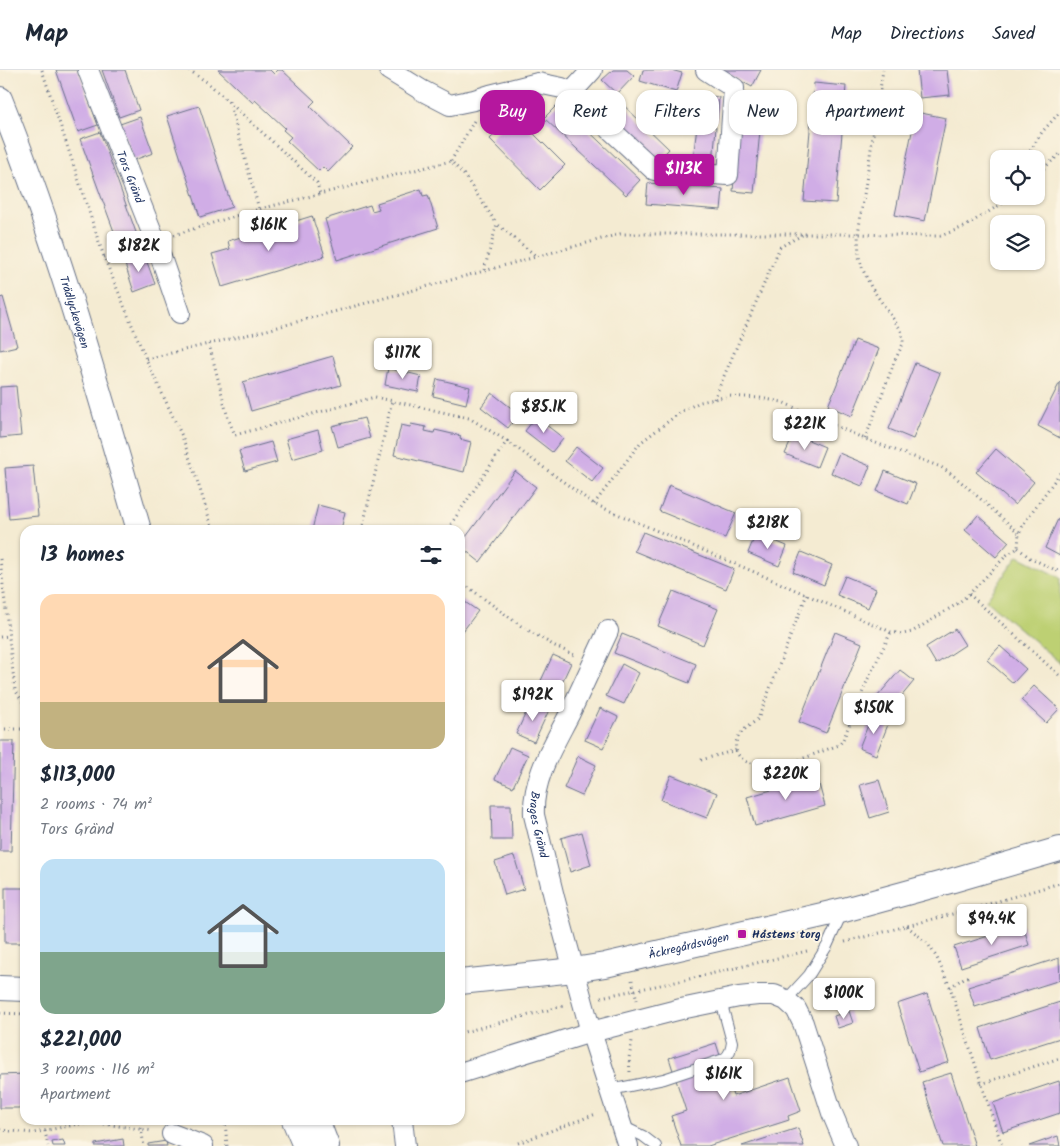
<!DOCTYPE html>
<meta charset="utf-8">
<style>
body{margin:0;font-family:Kalam,sans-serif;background:#f2f2f3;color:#1f2937;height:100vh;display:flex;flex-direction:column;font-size:19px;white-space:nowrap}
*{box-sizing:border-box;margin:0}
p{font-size:16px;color:#747a83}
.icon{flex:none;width:28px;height:28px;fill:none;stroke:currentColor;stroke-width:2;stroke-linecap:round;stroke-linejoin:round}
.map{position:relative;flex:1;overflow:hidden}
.drawer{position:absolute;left:20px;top:455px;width:445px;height:600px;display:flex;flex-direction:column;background:#fff;border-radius:15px;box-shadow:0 1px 4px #0004}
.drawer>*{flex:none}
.top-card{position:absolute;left:480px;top:20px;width:475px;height:45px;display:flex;gap:10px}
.tools{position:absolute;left:990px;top:80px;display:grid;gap:10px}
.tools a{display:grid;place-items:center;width:55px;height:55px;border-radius:10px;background:#fff;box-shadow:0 1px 4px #0004;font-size:25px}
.price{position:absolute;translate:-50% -42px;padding:0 11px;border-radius:5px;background:#fff;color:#222;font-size:16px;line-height:32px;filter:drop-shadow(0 1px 2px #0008)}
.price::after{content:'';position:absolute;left:50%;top:30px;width:15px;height:11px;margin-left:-8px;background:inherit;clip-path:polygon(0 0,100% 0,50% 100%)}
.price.current{background:#b5179e;color:#fff}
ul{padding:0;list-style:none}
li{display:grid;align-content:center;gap:10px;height:265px;padding:0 20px}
li span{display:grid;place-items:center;height:155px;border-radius:15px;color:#555}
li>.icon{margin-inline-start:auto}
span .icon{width:90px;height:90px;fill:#fffc;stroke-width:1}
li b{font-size:21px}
h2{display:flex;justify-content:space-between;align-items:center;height:60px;padding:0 20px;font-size:21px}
.pill{padding:0 18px;border-radius:15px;background:#fff;box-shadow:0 1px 4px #0004;font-size:18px;line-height:45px}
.pill.current{background:#b5179e;color:#fff}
header{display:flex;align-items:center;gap:30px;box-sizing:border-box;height:70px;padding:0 25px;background:#fff;border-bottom:1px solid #e0e1e3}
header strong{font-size:24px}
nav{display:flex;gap:28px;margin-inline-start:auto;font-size:18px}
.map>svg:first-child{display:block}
.green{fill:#bdd073;stroke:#6c8068}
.building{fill:#d0ade6}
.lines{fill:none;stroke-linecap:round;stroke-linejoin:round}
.service-casing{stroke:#677187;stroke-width:12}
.minor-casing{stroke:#677187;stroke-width:22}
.tertiary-casing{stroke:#677187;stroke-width:26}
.path{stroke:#677187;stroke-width:3;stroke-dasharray:1 4;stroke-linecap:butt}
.service{stroke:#fff;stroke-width:10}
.minor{stroke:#fff;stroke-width:20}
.tertiary{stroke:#fff;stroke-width:24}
.poi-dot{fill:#b5179e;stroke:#fcf5e5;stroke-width:2}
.labels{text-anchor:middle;stroke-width:4;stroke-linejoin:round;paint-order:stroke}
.street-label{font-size:12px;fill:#1b2f5e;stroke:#fcf5e5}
.poi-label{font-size:12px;font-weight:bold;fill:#1b2f5e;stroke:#fcf5e5;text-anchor:start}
</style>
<header>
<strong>Map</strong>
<nav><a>Map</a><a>Directions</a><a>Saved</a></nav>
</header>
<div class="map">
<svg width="1060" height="1076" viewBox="0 0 1060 1076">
<rect width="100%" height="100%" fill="#fcf5e5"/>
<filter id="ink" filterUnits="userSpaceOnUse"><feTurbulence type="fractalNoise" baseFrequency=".02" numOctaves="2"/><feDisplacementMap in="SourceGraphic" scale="10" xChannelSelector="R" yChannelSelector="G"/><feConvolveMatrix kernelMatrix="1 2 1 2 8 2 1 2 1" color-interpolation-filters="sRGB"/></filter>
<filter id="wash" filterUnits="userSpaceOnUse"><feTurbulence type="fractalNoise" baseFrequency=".0096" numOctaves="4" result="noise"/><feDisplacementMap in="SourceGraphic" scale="20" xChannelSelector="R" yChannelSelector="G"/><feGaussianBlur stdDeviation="1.12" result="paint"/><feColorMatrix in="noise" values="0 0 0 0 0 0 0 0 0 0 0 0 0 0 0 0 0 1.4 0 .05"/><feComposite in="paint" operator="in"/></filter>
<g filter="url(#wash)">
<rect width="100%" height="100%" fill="#f4ebd2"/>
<!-- green -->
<path class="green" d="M1018,486L1060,507V593L986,530Z"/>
<g id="blocks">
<!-- building -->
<g class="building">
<path d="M56,0H78L98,55L78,62Z"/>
<path d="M102,0H125L139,40L119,47Z"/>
<path d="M218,0H270L274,4L278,0H282L315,31L310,36L352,77L328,102L323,97L319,101L287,71L291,67L283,60L285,58L255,30L253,33Z"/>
<path d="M613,0H627L634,6L617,24L602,10Z"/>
<path d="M643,0H671L682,3L676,22L640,11Z"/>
<path d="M721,0H761L752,17Z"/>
<path d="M917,0H947L950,25L920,28Z"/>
<path d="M814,13L846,16L836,133L804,131Z"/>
<path d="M700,25L719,27L717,50L697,48Z"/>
<path d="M615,27L669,79L656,93L601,41Z"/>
<path d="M559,33L640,110L626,125L544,48Z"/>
<path d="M199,36L232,137L200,147L167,46Z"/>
<path d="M916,42L946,48L925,151L895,145Z"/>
<path d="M514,44L565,95L540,120L490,69Z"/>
<path d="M140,47L153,83L134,90L120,54Z"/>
<path d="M740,48L761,50L754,123L733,121Z"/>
<path d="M697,55L716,57L713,94L693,91Z"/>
<path d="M100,62L138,168L119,175L80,69Z"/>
<path d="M648,113L723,119L721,140L646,134Z"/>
<path d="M421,119L423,126L428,125L438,158L337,190L325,149L370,135L372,141L379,139L377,133Z"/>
<path d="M312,146L325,186L222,217L212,184L230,179L228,171L260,161L262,168L269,166L267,160Z"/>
<path d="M144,184L155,214L134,222L124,191Z"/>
<path d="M3,227L17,276L0,280V228Z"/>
<path d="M855,270L879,279L852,346L828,336Z"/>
<path d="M333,286L341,315L251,341L243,312Z"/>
<path d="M915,293L940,303L913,369L889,359Z"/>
<path d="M388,298L421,306L418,322L385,315Z"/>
<path d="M437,309L470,317L466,334L433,326Z"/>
<path d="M1060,312V368L1038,356Z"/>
<path d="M16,316L21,366L0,368V317Z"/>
<path d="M492,323L519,344L508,358L481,337Z"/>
<path d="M536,347L563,368L552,382L525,361Z"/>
<path d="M364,348L370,368L338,377L332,356Z"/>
<path d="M411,354L426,357L425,361L434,363L435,360L461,366L460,369L471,372L464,402L394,385L401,355L410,357Z"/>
<path d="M318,360L323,380L292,389L286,369Z"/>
<path d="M794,364L825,377L817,397L785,384Z"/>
<path d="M271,372L277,392L245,401L239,381Z"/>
<path d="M576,377L603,398L592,412L565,391Z"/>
<path d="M996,379L1034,412L1015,435L976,402Z"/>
<path d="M839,383L870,396L862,416L831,403Z"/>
<path d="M33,396L38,446L9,449L5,398Z"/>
<path d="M515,401L536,417L480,492L460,476V475Z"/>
<path d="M885,401L916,414L908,434L877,421Z"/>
<path d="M669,415L736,443L725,468L659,441Z"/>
<path d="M318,435L345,442L341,460H312Z"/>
<path d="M978,445L1009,472L996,487L965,460Z"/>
<path d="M1058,449L1060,450V486L1045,478Z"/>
<path d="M643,462L734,499L726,519L634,481Z"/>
<path d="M756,463L787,476L779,496L748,483Z"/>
<path d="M801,482L832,495L824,515L793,502Z"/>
<path d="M845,506L876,519L868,538L837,525Z"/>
<path d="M673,521L718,539L703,575L658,556Z"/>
<path d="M462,530L478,541L460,565V533Z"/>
<path d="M955,559L965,575L936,594L926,577Z"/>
<path d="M835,562L862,573L826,663L799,652Z"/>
<path d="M622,564L696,594L689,613L614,583Z"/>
<path d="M1000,576L1026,599L1013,613L987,590Z"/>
<path d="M553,585L571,593L556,625L538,617Z"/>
<path d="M622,594L639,603L624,634L606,626Z"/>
<path d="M900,600L914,611L891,639L877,627Z"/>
<path d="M1034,616L1059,639L1046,653L1021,630Z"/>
<path d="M531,632L549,640L534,672L516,664Z"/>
<path d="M600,638L618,647L603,678L585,670Z"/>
<path d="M872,645L889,652L876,685L859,678Z"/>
<path d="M0,671H14L11,781H0Z"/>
<path d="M510,677L528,685L513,717L495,709Z"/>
<path d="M578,686L596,695L582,726L564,718Z"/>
<path d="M671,705L717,723L707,748L661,730Z"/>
<path d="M817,707L825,736L755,756L747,727Z"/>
<path d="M879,710L889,742L870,748L860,715Z"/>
<path d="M491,735H511L512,770H492Z"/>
<path d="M582,762L591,795L570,802L561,768Z"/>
<path d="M514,786L524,819L505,825L495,792Z"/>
<rect x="5" y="818" width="20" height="55"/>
<path d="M1023,855L1029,875L961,897L954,877Z"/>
<path d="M1059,888L1060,910L975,937L968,917Z"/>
<path d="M927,924L949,992L919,1002L897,934Z"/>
<path d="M1060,932V968L990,990L980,958Z"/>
<path d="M849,941L853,953L838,958L834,946Z"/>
<path d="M716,973L733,1026L790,1007L801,1041L788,1046L789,1050L708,1076H681L671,1046L686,1041L669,988Z"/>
<path d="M951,1003L975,1076H943L922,1012Z"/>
<path d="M25,1004V1038H0V1005Z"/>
<path d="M1059,1011L1060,1016V1043L1003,1062L993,1033Z"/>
<path d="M798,1058L804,1076H742Z"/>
<path d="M1058,1066L1060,1076H1029Z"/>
<path d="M123,1069L124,1076H95V1074Z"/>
<path d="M63,1070L65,1076H53L52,1072Z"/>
<path d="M166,1071L167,1076H148V1074Z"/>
</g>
</g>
</g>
<g filter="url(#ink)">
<use href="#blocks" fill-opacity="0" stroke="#677187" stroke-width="1"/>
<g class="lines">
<defs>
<g id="service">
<path d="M786,930L809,905L827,876L842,843"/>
<path d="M610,1020L664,1009L724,989C730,984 731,979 732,972L721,931"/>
<path d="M622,1056L643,1066L656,1076"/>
</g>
<g id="minor">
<path id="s1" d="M88,0L155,170L180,243"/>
<path d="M389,0L423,21L450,35L474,30L490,25L538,13L562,18L571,23L654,100L728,105L734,18L706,0"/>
<path d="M571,23L592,0"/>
<path id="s2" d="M608,561C595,589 582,617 569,645C553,676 532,709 534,745L555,831L591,962L628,1076"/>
<path d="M460,1003L591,962L681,939L739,927L758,925H774L786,930L796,939L803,953L832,1043L846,1076"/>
<path d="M402,1050L405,1076"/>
<path d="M172,1064L203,1076"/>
</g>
<g id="tertiary">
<path id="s3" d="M0,29C56,169 97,315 139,460"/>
<path id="s4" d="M460,912L574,900L605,895L844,840L950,811L1060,779"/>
<path d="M0,918L25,919"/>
<path d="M294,1050L305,1076"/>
<path d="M317,1050L327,1076"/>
</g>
</defs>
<!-- service casing -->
<use href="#service" class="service-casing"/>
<!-- minor casing -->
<use href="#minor" class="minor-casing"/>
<!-- tertiary casing -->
<use href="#tertiary" class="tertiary-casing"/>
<!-- path -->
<g class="path">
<path d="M42,0L104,187L146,289L182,366L198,413L213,460"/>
<path d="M189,0L208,13L276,75L317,113L320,124"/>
<path d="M229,31L259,139"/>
<path d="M1025,89L1042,62L1060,42"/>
<path d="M451,91L474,51"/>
<path d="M1036,105L1060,84"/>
<path d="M174,165L248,142L451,91L464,105L497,154"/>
<path d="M104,187L137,176"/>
<path d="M484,200L497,154L536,186"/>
<path d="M209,274L228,348L235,365L375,327L469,348L507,371L447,460"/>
<path d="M146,289L267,260L620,164H858L924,166H940L964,157L1006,131V126"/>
<path d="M714,329L780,177L804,164"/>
<path d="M865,369L895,290L903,274V269L901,260L871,217L863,200L859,187L858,164L883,0"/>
<path d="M507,371L594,434L759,504L891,562L903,564L912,562L957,534L969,524L1007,485L1018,478L1019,463L1026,450L1060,403"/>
<path d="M594,434L640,373L682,341L700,332L729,326L760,328L782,332L865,369L941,397L950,403L959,410L1019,463"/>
<path d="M362,460L392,331"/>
<path d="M1018,478L1030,488L1060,502"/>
<path d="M0,489L15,620L25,635"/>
<path d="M460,511L521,556L553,575L574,585"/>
<path d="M807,524L758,649C749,656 733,666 736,679C737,686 743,690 749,693C753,695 758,697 764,697C783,698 819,682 839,675L843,670L868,609L891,562"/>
<path d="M969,524L1060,606"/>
<path d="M0,567L9,566"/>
<path d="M0,659H25"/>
<path d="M701,690L736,680"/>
<path d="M907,856L928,874L937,888L950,917L1002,1076"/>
<path d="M845,872L968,840L1060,813"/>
<path d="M632,910L637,930"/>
<path d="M950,917L964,908L971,906"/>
<path d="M601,927L685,910L807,881"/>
<path d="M0,943L25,944"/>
<path d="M460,963L563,936"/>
<path d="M630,1002L629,988L632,971"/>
<path d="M981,1014L1060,988"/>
<path d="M225,1050L227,1076"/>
<path d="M141,1058L144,1076"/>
<path d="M0,1060L33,1063L79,1054L98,1053L153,1061"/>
<path d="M45,1061L48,1076"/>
<path d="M518,1073L596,1044"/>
</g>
<!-- service -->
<use href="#service" class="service"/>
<!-- minor -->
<use href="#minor" class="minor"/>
<!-- tertiary -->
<use href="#tertiary" class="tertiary"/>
</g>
</g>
<!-- markers -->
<rect class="poi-dot" x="737" y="859" width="10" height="10" rx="2.5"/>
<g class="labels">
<!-- street labels -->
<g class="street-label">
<text dy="4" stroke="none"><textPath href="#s1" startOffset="115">Tors Gränd</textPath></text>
<text dy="4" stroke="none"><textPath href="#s3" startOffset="226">Trädlyckevägen</textPath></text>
<text dy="4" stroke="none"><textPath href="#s2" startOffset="210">Brages Gränd</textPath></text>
<text dy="4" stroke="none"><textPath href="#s4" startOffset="232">Äckregårdsvägen</textPath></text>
</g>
<!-- poi labels -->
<g class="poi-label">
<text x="752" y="868">Håstens torg</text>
</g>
</g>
</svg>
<div class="tools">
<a><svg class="icon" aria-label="locate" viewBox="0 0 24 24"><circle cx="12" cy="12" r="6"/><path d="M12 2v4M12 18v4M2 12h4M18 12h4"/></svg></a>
<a><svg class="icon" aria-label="layers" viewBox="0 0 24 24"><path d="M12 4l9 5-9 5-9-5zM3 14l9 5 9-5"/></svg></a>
</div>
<b class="price current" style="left:684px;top:126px">$113K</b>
<b class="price" style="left:269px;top:182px">$161K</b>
<b class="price" style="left:139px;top:203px">$182K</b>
<b class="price" style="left:403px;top:310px">$117K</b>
<b class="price" style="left:544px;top:364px">$85.1K</b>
<b class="price" style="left:805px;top:381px">$221K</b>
<b class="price" style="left:768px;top:480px">$218K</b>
<b class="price" style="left:533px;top:652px">$192K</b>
<b class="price" style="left:874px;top:665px">$150K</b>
<b class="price" style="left:786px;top:731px">$220K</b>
<b class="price" style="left:992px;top:876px">$94.4K</b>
<b class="price" style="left:844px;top:950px">$100K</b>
<b class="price" style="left:724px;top:1031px">$161K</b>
<div class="top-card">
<a class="pill current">Buy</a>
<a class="pill">Rent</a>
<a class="pill">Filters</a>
<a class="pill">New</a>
<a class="pill">Apartment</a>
</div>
<section class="drawer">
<h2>13 homes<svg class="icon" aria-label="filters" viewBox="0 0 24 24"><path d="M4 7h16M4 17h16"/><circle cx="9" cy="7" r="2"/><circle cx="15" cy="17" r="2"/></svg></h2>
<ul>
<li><span style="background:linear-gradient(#ffd9b3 70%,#c2b280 0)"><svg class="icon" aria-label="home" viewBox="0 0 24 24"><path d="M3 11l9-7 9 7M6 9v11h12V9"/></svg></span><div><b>$113,000</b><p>2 rooms · 74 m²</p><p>Tors Gränd</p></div></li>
<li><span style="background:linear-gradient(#bfe0f5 60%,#7fa58c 0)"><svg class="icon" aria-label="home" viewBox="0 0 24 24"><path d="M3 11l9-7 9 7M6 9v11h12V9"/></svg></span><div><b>$221,000</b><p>3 rooms · 116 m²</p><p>Apartment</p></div></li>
</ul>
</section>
</div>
